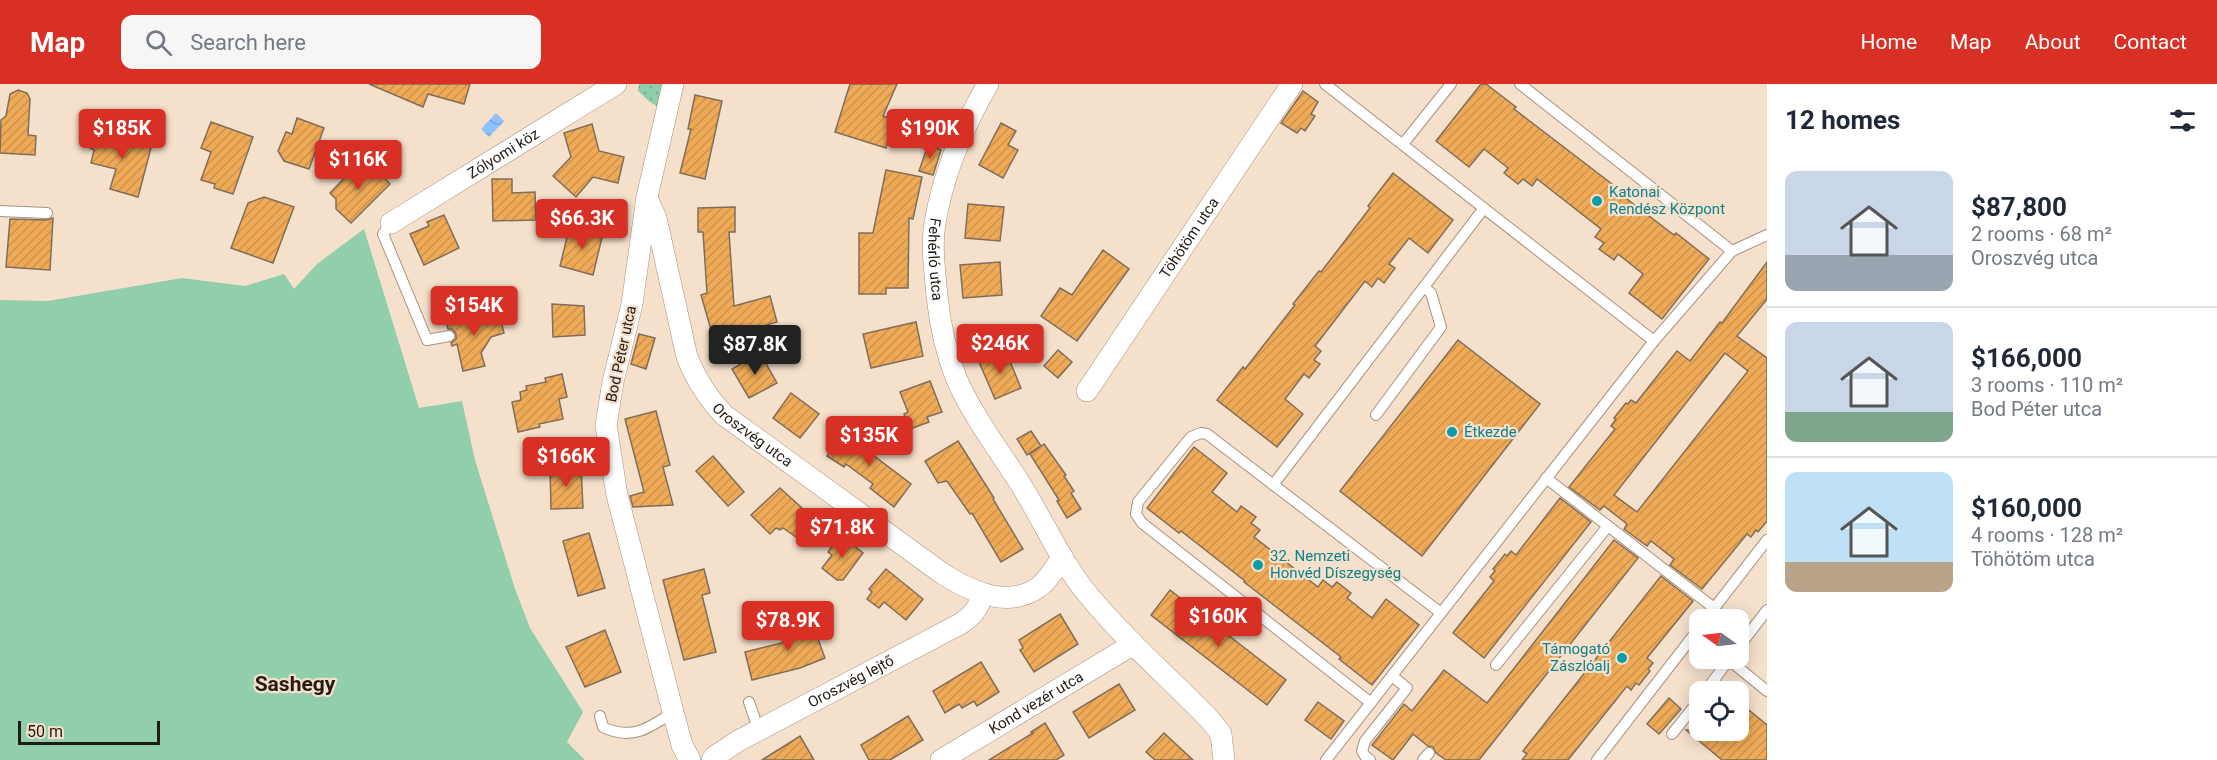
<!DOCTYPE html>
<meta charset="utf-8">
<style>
body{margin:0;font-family:Roboto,sans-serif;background:#f6f6f7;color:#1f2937;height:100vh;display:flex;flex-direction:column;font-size:22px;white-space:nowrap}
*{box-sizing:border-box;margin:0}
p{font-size:20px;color:#747a83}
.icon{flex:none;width:33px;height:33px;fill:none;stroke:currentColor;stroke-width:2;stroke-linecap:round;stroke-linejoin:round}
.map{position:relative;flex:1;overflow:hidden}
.drawer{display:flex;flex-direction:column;background:#fff;width:450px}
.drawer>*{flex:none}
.needle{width:39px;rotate:284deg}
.tools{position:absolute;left:1689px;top:525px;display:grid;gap:12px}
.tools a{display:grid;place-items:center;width:60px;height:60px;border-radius:12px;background:#fff;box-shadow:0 3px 15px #0003;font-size:30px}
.scale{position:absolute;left:18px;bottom:15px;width:142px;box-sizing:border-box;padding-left:6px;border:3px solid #231b14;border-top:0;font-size:16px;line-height:21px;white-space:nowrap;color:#231b14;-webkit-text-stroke:4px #f5e0cb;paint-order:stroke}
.price{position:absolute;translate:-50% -51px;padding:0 14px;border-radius:6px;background:#d93025;color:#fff;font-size:20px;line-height:39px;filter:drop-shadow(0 2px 3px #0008)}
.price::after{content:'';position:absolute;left:50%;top:36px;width:18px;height:14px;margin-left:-9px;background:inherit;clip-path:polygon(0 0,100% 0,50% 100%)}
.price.selected{background:#222;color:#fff}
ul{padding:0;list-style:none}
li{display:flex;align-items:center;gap:18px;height:150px;padding:0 18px}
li+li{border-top:2px solid #e0e1e3}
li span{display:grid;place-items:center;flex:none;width:168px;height:120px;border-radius:12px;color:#555}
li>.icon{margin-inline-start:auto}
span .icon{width:72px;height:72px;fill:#fffc;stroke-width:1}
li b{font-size:26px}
h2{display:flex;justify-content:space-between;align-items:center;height:72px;padding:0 18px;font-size:26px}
header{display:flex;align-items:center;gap:36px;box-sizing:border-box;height:84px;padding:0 30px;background:#d93025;color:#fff}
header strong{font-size:28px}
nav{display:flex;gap:33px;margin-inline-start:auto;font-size:21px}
.search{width:420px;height:54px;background:#f6f6f7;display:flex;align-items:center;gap:15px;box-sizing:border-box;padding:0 21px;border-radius:12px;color:#747a83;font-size:22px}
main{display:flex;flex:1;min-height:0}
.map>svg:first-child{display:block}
.grass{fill:url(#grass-dots)}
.park{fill:#90ceac}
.water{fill:url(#water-waves)}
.building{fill:url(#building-hatch);stroke:#806e5b;stroke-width:1.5;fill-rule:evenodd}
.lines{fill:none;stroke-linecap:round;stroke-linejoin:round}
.lane-casing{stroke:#a6937f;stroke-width:12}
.street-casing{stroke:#a6937f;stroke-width:22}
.lane{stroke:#fff;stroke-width:10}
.street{stroke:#fff;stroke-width:21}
.culture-dot{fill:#0f9aa8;stroke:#f5e0cb;stroke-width:2}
.labels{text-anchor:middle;stroke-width:4.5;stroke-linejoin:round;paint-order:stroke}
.street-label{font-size:15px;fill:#231b14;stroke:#f5e0cb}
.culture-label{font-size:15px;fill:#0d838f;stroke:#f5e0cb;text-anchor:start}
.district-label{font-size:21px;font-weight:bold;fill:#231b14;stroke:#f5e0cb}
</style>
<header>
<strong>Map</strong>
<div class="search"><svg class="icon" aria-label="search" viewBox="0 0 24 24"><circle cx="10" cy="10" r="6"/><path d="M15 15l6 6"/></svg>Search here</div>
<nav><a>Home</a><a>Map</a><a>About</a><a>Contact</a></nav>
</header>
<main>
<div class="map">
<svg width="1767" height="676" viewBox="0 0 1767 676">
<defs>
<pattern id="grass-dots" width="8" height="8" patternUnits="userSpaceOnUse" patternTransform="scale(1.5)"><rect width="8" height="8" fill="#90ceac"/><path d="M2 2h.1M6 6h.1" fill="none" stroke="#7cb093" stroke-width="1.8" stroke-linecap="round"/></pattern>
<pattern id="water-waves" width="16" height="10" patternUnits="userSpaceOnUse" patternTransform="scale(1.5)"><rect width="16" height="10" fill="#8dc2fe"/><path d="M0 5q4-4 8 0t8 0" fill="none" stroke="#79a6d9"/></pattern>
<pattern id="building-hatch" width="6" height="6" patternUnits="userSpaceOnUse" patternTransform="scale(1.5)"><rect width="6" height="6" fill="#efaa58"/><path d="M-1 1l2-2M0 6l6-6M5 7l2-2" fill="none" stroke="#cd924c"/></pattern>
</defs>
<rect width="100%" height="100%" fill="#f5e0cb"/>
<!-- grass -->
<path class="grass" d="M639,0H665L660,24L650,18L638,7Z"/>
<!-- park -->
<path class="park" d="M364,145L419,324L462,317L475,376L515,505L530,544L583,628L567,658L585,676H0V216L48,217L182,194L245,202L284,190L294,205L317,180Z"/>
<!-- water -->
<path class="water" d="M496,29L504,37L489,53L481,45Z"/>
<!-- building -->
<g class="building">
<path d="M369,0H470L464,20L428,10L423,23Z"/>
<path d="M850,0H897L883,32L895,36L886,64L835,48Z"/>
<path d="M1481,0H1486L1516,23L1514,25L1612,100L1610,102L1674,151L1676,149L1709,175L1662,235L1629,209L1643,190L1618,170L1614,176L1599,165L1604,159L1595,153L1601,145L1537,95L1532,102L1523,95L1518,100L1504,89L1508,84L1484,65L1469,83L1436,57Z"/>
<path d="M18,6L27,9L30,15L28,51L36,52L35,71L0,69L1,36L6,32L10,10Z"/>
<path d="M1303,7L1318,18L1311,30L1315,32L1305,47L1301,44L1297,49L1281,39Z"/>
<path d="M695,11L722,17L705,95L680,89L691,45H688Z"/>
<path d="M297,34L324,44L309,85L284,77L278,67L286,48L292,50Z"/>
<path d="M211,38L253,53L233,110L214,104L215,100L201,96L211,68L201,64Z"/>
<path d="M1001,39L1016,47L1008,61L1018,66L1003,94L979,81Z"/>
<path d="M592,40L599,67L624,73L618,99L593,93L576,113L553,92L571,73L564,49Z"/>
<path d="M98,46L149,60L148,63L151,64L138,113L110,105L116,85L91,79L94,66L90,64L95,49H97Z"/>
<path d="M928,61L941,66L933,91L919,87Z"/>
<path d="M359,79L366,85H377L390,100L351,139L336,125V115L330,109Z"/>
<path d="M886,86L922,93L913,135L909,134L908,204H886V210H859V149H873Z"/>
<path d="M1393,89L1453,136L1428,169L1409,154L1389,180L1395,184L1384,199L1378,194L1372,203L1365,197L1315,262L1321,267L1314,276L1320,280L1309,294L1304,290L1285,315L1303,330L1277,363L1217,316L1243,283L1245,285L1295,221L1293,220L1319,187L1321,188L1370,124L1368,122Z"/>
<path d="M492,95H512V109L535,108L536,136L493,137Z"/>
<path d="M264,113L294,123L273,179L231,164L248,119Z"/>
<path d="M968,120L1004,123L1000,157L965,154Z"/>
<path d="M735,123V148H729L734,222L770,212L777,238L714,256L701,211L707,209L703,148H698V124Z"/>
<path d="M444,131L459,164L424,181L410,150L429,142L427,138Z"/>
<path d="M53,134L50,186L6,183L10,135L47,136Z"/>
<path d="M570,141L603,149L593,191L560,182Z"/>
<path d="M1103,166L1129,185L1077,257L1041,232L1060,204L1072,211Z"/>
<path d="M1000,178L1002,211L963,214L960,181Z"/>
<path d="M1767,178V215L1737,252L1767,274V437L1758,448L1756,446L1751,453L1747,450L1702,505L1670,481L1674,475L1651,457L1647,462L1624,445L1627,440L1604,422L1600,426L1569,403L1615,345L1611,342L1616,335L1614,334L1626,319L1628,320L1631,316L1636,319L1677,267L1690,277L1720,238L1722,239ZM1725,269L1748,287L1637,428L1614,411Z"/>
<path d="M552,220L584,222L585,251L553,253Z"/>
<path d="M474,228L475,234L499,228L504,249L491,253L481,269L485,282L463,287L457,260L452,262L451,259L456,255V250L452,245H448L447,241L453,239L451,234Z"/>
<path d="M916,238L923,272L871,284L863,250Z"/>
<path d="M639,250L655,254L646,285L631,280Z"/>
<path d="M1458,256L1540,320L1422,472L1340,407Z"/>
<path d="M1058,266L1072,278L1058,294L1044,282Z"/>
<path d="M1006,268L1021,304L995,315L979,278Z"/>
<path d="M760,269L777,299L749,314L732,285Z"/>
<path d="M562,290L567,313L559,315L563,335L539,340L540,343L518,348L512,318L521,316L520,308L527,306L526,302L546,298L545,294Z"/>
<path d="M930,297L942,328L927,333L929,338L910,345L904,330L908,328L900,308Z"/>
<path d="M791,309L819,330L800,354L773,334Z"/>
<path d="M656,327L670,381L663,383L673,421L633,423L630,412L644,408L625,335Z"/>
<path d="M846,345L859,355L861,352L878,364L873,371L911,400L894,423L870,404L873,400L846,380L844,383L827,372Z"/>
<path d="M1031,347L1041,362L1027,371L1017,355Z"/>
<path d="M958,357L994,414L993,415L1023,465L1001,478L972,429L970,430L947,397L938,399L925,377Z"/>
<path d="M1044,360L1066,391L1064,392L1074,407L1071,409L1081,425L1067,434L1057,417L1059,416L1030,370Z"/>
<path d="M1194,363L1227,389L1212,408L1237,428L1241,422L1256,433L1251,439L1260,446L1254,453L1318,503L1323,496L1332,503L1337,498L1351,509L1347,514L1372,534L1386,515L1419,541L1372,601L1339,575L1341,573L1244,498L1245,497L1181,447L1179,449L1147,424Z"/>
<path d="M713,372L744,408L728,422L696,387Z"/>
<path d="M581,382L583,424L551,425L550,383Z"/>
<path d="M780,404L814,435L799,455L783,444L780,446L776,444L770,450L751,431Z"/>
<path d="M1560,414L1591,438L1484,574L1453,549L1494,497L1490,493L1495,487L1493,485L1505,470L1507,472L1511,467L1516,471Z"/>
<path d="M589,449L605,504L578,512L563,457Z"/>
<path d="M840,451L863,469L843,496H837L822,484L832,471L828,468Z"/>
<path d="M1614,456L1638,474L1479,676H1446L1436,669L1433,663L1428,662L1413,650L1393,676L1372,661L1404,620L1412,627L1444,586L1487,619Z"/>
<path d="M704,485L710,509L702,511L716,568L684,576L663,496Z"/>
<path d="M886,485L923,515L906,536L884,518L879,524L867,515L872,508L869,505Z"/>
<path d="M1661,492L1693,517L1647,574L1653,579L1648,585L1650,587L1639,601L1636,599L1631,606L1627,602L1568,676H1522L1527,670L1523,667Z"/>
<path d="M1170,506L1286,596L1267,621L1151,531Z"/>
<path d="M1060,530L1078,560L1034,588L1020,566L1023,564L1019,556Z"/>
<path d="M803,534L827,552L818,555L825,574L800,584L752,596L745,568L794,556L788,539Z"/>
<path d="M605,546L621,588L585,603L566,563Z"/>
<path d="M981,578L999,608L977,622L974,617L962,624L959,620L945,629L933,607Z"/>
<path d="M1119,600L1135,626L1089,654L1073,628Z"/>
<path d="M1669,614L1681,625L1659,650L1647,640Z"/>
<path d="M1738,617L1767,641V676H1722L1686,646H1738Z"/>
<path d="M1318,618L1344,637L1331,655L1305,636Z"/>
<path d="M908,632L923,656L890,676H869L861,661Z"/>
<path d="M1045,639L1064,671L1056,676H989L1033,649L1031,648Z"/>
<path d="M1164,649L1193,676H1155L1146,668Z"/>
<path d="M800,652L814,676H762L786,661Z"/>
</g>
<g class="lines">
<defs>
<g id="lane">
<path d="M1325,0L1654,257"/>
<path d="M1403,60L1451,0"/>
<path d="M0,127L47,129"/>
<path d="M391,139L383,150L427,256L449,252"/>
<path d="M1732,167L1767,151"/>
<path d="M1376,331L1441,243L1431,209L1424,203"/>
<path d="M1546,394L1714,524"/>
<path d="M1273,401L1484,124"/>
<path d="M1705,536L1767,456"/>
<path d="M1738,564L1767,526"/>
<path d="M1729,576L1767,607"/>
<path d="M1496,581L1608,442"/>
<path d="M1705,608L1730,574"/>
<path d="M749,618L759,647"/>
<path d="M1371,619L1142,439L1136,430L1138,418L1191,353L1201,349L1207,350L1441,529"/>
<path d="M600,632L603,643C631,657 650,644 673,628"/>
<path d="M1672,650L1700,615"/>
<path d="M1326,676L1654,257L1732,167L1520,0"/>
<path d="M1370,676L1365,672L1362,667L1365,657L1407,604L1392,592"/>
<path d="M1423,676L1429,669"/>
<path d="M1597,676L1700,543"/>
</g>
<g id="street">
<path d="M673,0L647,113L632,220L613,298L606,341L617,411L673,628L682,661L690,676"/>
<path id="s1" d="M988,0C963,43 943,90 935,139C931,163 935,188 937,212C940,241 946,269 957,296C974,334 999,366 1021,401C1044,438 1062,480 1090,513C1127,558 1171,595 1211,637L1221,650L1224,676"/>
<path id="s2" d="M648,116L656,134L687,273C696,296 707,313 724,331L943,490C972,508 1008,525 1039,503C1049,495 1056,483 1062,473"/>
<path id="s3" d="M391,139L616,0"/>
<path id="s4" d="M1087,307L1292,0"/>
<path id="s5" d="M712,676L714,673L738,657L960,540C972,532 978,526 982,511"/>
<path id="s6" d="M941,676L1132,561"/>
</g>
</defs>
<!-- lane casing -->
<use href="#lane" class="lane-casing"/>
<!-- street casing -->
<use href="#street" class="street-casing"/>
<!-- lane -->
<use href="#lane" class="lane"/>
<!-- street -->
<use href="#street" class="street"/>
</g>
<!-- markers -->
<g class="culture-dot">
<circle cx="1597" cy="117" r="6"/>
<circle cx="1452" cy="348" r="6"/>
<circle cx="1258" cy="481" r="6"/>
<circle cx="1622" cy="574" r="6"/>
</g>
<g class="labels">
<!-- street labels -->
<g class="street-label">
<text dy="5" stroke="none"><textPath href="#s3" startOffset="132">Zólyomi köz</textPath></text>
<text dy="5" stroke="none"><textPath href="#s4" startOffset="184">Töhötöm utca</textPath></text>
<text dy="5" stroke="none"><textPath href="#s1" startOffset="186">Fehérló utca</textPath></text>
<text transform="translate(621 270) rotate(-78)" y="5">Bod Péter utca</text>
<text dy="5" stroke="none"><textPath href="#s2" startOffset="266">Oroszvég utca</textPath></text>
<text dy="5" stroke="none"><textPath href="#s5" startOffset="160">Oroszvég lejtő</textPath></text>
<text dy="5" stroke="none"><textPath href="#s6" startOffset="111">Kond vezér utca</textPath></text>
</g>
<!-- culture labels -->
<g class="culture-label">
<text x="1609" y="113">Katonai<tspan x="1609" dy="17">Rendész Központ</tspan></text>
<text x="1464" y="353">Étkezde</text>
<text x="1270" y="477">32. Nemzeti<tspan x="1270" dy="17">Honvéd Díszegység</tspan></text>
<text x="1610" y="570" text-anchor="end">Támogató<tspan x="1610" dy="17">Zászlóalj</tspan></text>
</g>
<!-- district labels -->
<g class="district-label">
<text x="295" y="607">Sashegy</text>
</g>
</g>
</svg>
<div class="tools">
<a><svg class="needle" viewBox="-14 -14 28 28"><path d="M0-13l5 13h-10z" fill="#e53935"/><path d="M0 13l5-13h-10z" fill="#747a83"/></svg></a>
<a><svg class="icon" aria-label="locate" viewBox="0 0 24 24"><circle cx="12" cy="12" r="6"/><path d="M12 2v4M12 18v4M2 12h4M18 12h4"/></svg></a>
</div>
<div class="scale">50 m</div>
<b class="price" style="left:122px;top:76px">$185K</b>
<b class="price" style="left:930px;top:76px">$190K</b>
<b class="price" style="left:358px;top:107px">$116K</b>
<b class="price" style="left:582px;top:166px">$66.3K</b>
<b class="price" style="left:474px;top:253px">$154K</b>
<b class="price" style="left:1000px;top:291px">$246K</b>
<b class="price selected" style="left:755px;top:292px">$87.8K</b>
<b class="price" style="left:869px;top:383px">$135K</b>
<b class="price" style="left:566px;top:404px">$166K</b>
<b class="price" style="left:842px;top:475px">$71.8K</b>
<b class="price" style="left:1218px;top:564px">$160K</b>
<b class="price" style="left:788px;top:568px">$78.9K</b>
</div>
<section class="drawer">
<h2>12 homes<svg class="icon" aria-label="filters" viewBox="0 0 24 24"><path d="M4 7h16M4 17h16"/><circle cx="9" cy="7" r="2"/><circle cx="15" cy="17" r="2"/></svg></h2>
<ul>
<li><span style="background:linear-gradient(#c9d6e8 70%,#9aa5b1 0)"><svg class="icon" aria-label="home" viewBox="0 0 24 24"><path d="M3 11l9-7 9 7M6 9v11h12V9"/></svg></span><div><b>$87,800</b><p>2 rooms · 68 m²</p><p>Oroszvég utca</p></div></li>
<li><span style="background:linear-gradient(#c9d6e8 75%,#7fa58c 0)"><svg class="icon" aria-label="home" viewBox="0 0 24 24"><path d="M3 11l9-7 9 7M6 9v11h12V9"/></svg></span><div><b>$166,000</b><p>3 rooms · 110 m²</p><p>Bod Péter utca</p></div></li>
<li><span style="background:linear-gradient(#bfe0f5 75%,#b9a48a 0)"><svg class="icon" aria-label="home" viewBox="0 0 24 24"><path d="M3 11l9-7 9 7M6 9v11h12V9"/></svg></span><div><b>$160,000</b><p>4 rooms · 128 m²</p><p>Töhötöm utca</p></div></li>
</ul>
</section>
</main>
